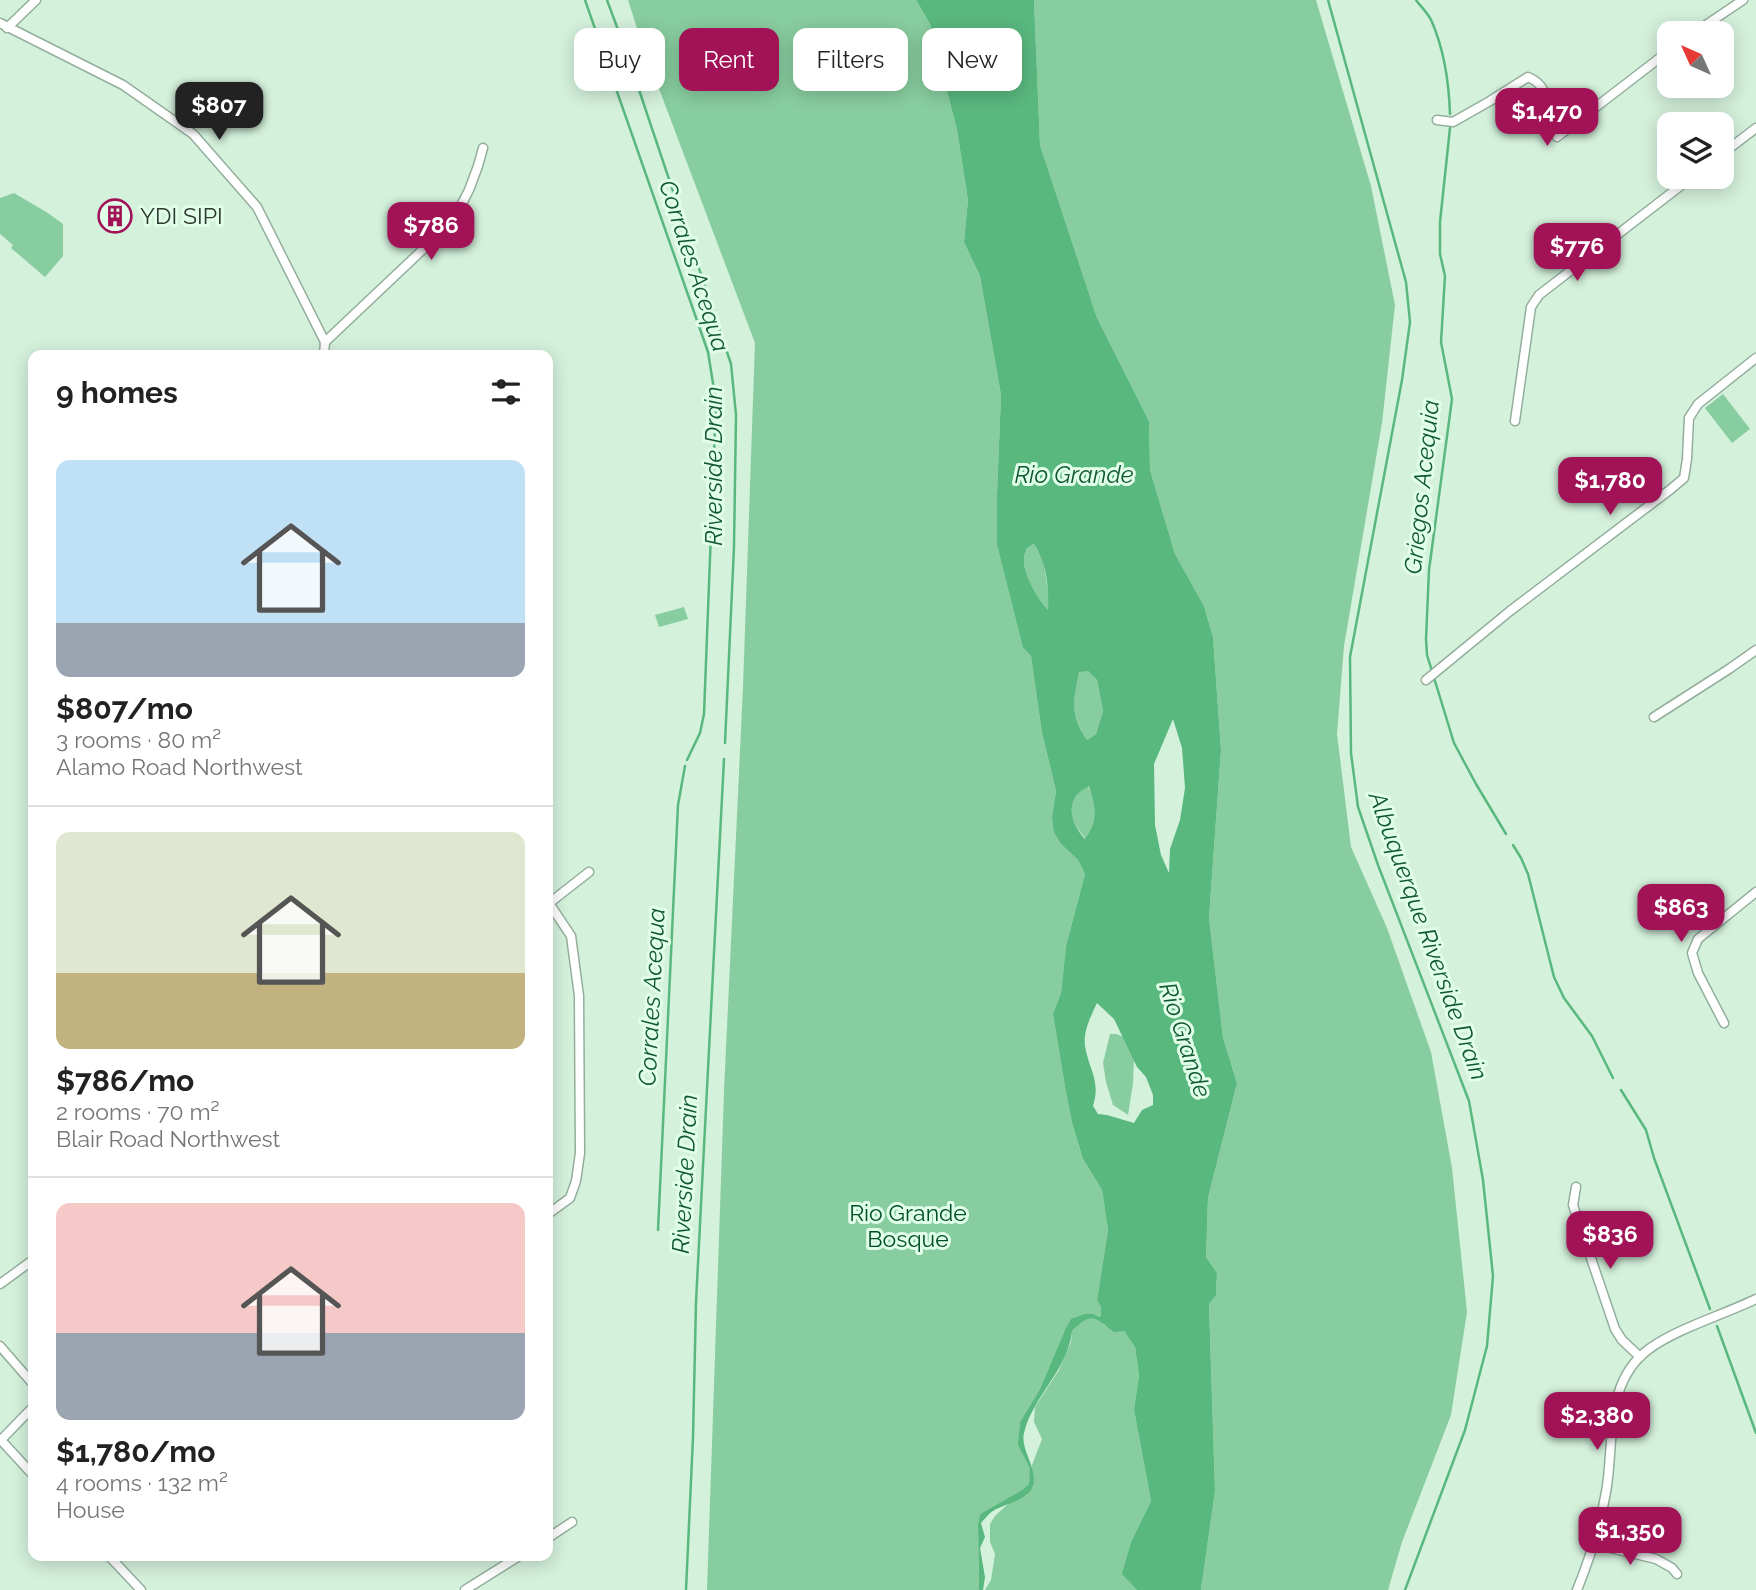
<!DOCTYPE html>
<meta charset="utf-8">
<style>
body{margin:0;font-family:Raleway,sans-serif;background:#f2f2f2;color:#222;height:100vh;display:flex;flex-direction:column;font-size:26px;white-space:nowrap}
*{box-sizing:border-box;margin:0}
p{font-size:23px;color:#767676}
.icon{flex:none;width:38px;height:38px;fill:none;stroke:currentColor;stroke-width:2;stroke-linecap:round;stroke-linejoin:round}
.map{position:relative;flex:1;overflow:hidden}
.details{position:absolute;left:28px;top:350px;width:525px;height:1211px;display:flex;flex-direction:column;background:#fff;border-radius:14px;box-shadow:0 4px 18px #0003}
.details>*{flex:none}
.hud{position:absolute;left:574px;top:28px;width:665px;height:63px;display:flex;gap:14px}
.needle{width:46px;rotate:315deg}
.controls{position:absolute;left:1657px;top:21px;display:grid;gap:14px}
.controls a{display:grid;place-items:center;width:77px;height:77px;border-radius:14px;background:#fff;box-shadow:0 4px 18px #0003;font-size:35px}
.price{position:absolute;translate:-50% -60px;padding:0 16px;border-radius:14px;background:#a21257;color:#fff;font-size:23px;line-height:46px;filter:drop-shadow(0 2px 4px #0008)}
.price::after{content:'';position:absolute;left:50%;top:42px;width:21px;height:16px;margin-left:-10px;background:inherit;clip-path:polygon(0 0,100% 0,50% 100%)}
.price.current{background:#222;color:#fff}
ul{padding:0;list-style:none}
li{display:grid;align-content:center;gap:14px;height:371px;padding:0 28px}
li+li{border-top:2px solid #e0e0e0}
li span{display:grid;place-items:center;height:217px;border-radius:14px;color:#555}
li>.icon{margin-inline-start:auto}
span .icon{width:126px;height:126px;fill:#fffc;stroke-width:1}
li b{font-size:30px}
h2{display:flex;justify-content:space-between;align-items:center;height:84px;padding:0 28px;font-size:30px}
.chip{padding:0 24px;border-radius:14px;background:#fff;box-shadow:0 4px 18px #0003;font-size:24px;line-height:63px}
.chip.current{background:#a21257;color:#fff}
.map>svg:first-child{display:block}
.green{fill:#88cd9f}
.water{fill:#59b87e;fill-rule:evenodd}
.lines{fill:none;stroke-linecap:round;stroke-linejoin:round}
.stream{stroke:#59b87e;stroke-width:2.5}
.street-casing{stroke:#93af9c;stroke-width:11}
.street{stroke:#fff;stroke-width:8}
.labels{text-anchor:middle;stroke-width:6;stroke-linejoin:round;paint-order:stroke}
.poi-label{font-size:23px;fill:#2b362e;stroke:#e1fee9;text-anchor:start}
.park-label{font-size:23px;fill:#004f29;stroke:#e1fee9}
.water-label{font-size:24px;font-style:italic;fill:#105832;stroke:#e1fee9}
</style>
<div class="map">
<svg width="1756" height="1590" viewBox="0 0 1756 1590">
<rect width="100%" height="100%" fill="#d4f1dc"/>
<!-- green -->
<g class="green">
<path d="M628,0H916L930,24L957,130L968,200L964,242L980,276L1001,395L997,494L1031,655L1042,733L1056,791L1052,817L1061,844L1078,860L1085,874L1066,946L1061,993L1053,1014L1065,1087L1072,1123L1083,1159L1102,1190L1108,1230L1097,1300L1101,1307V1315L1099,1317L1085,1314L1064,1332L1040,1389L1020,1422L1019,1445L1031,1468L1029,1484L1022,1490L980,1514L978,1524L979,1590H707L724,1091L743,687L755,343L641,41Z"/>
<path d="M1034,0H1316L1371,186L1395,305L1382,423L1344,646L1337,734L1351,847L1387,928L1431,1052L1452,1168L1467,1312L1451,1415L1402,1542L1388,1590H1201L1215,1491L1209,1303L1216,1295L1217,1273L1206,1257L1208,1198L1237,1083L1223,1038L1209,918L1221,750L1213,637L1204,606L1175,554L1150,470L1149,421L1097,318L1040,145Z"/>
<path d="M14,193L48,213L63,224V256L45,277L11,248L13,245L0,234V198Z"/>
<path d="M1723,394L1750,429L1732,443L1705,408Z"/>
<path d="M1034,544L1043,559L1048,590L1049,611C1038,599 1023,576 1024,559C1024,555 1026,551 1027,548Z"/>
<path d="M684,607L688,619L659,627L655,615Z"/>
<path d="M1079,671H1088L1097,680L1103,711L1096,734L1087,740C1069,711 1074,703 1079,671Z"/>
<path d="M1088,785C1096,807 1098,818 1086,839C1067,818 1065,802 1088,785Z"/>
<path d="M1110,1034H1116L1124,1037L1134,1060L1133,1083L1128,1115L1113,1105L1106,1082L1103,1063Z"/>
<path d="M1091,1317L1101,1320L1104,1325L1124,1331L1135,1347L1139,1375L1134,1410L1151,1501L1131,1542L1123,1574L1137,1590H985L991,1580L995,1554L990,1542V1524L995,1516L1009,1503L1026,1496L1033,1487L1032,1465L1042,1439L1034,1422L1035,1407L1059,1370L1071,1342L1072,1331L1082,1320Z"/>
</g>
<!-- water -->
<path class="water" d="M916,0H1034L1040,145L1097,318L1149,421L1150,470L1175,554L1204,606L1213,637L1221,750L1209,918L1223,1038L1237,1083L1208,1198L1206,1257L1217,1273L1216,1295L1209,1304L1215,1491L1201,1590H1137L1122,1574L1131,1542L1151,1501L1134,1410L1139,1375L1135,1347L1124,1331L1114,1332C1094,1317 1092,1311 1072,1331C1068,1370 1033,1396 1024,1433C1020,1450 1038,1467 1033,1486C1029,1500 1004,1504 993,1511C988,1514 985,1519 981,1523L985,1537L980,1548L985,1577L983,1590H979L978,1524L980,1514L1022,1490L1029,1484L1030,1468L1018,1445L1020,1422L1040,1389L1064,1332L1071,1319L1085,1314H1093L1099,1317L1101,1315V1307L1097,1300L1108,1230L1102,1190L1083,1159L1072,1123L1065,1087L1053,1014L1061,993L1066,946L1085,874L1078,860L1061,844L1054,832L1052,817L1056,791L1042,733L1031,656L1023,647L997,544V494L1001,395L980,276L964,242L968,200L957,130L930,24ZM1034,544C1047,563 1049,588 1048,610C1038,599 1023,575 1024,559C1024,555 1026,551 1027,548ZM1088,671L1097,680L1103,711L1096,734L1087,740C1069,713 1074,701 1079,672ZM1173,719L1182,748L1185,788L1180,820L1170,849L1169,873L1161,855L1155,825L1154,764ZM1089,786C1095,807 1099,819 1085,839C1068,820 1065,798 1089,786ZM1097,1003L1114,1019L1137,1067L1146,1077L1153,1095V1105L1142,1110L1134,1123L1107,1115L1098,1114L1093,1106C1101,1081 1089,1070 1085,1046C1083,1031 1091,1016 1097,1003Z"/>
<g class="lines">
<!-- stream -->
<g class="stream">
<path d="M585,0L701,332L708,352L716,402L704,714L700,733L687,760"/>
<path d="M607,0L627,54L731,364L736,415L734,547L725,743"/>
<path d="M1328,0L1406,282L1410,322L1402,380L1350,657L1351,753L1358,807L1378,865L1469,1101L1483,1180L1493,1276L1487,1346L1465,1430L1405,1590"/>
<path d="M1416,0C1421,7 1429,14 1432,22C1444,50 1449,84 1450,114"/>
<path d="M1450,128L1440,222V254L1445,276L1441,342L1452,399L1429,570L1426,639L1427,655L1454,743L1476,784L1506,834"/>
<path d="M1513,845L1521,858L1528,874L1554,977L1564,998L1592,1036L1613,1078"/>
<path d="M1621,1090L1646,1130L1654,1158L1710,1309"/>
<path d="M658,1230L678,805L685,766"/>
<path d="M1717,1326L1756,1433"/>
<path d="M686,1590L693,1437L696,1302L724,759"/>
</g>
<defs>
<g id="street">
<path d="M0,23L123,85L193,134L257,207L325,342L324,355"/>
<path d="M7,28L36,0"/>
<path d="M1694,33L1743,0"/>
<path d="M1437,120L1453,122L1490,101L1528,77C1547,85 1545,97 1548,115C1549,123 1554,130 1557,137L1670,50"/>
<path d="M1722,154L1756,128"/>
<path d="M325,342L453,221L469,190L478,166L483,148"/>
<path d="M1515,421L1531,307L1539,295L1692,177"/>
<path d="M1426,680L1510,611L1671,489L1684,478L1687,459L1689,418L1698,404L1756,358"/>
<path d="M1654,717L1729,669L1756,650"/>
<path d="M548,904L589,872"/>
<path d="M1724,1023L1698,973L1692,953L1698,939L1756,892"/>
<path d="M1576,1187L1573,1205L1575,1211L1615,1329L1622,1340L1640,1357"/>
<path d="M548,1214L570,1198L576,1181L580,1153L579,996L571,936L549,903"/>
<path d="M0,1284L33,1260"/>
<path d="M0,1346L33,1384"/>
<path d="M0,1439L33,1475"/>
<path d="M1,1440L33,1407"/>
<path d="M548,1538L572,1522"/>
<path d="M1594,1544L1656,1559L1672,1568L1677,1574"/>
<path d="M109,1556L141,1590"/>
<path d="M465,1590L519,1556"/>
<path d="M1577,1590C1590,1558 1600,1526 1606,1492C1615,1443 1603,1383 1649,1349C1678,1328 1723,1315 1756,1299"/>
</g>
</defs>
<!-- street casing -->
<use href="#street" class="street-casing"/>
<!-- street -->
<use href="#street" class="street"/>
</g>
<!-- icons -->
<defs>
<symbol id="building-ring" viewBox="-11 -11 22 22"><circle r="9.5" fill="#e1fee9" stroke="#a21257" stroke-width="1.5"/><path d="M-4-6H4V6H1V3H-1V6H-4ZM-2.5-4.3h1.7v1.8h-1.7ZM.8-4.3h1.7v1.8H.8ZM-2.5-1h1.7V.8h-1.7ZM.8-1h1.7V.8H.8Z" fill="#a21257"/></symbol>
</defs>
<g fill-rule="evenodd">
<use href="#building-ring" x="96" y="197" width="38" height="38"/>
</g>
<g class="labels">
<!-- poi labels -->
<g class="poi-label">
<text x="140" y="224">YDI SIPI</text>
</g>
<!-- park labels -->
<g class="park-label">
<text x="908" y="1221">Rio Grande<tspan x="908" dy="26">Bosque</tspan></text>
</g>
<!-- water labels -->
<g class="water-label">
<text transform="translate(694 266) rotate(72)" y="8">Corrales Acequa</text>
<text transform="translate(714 466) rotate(-90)" y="8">Riverside Drain</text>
<text x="1074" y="483">Rio Grande</text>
<text transform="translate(1422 487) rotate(-84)" y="8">Griegos Acequia</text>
<text transform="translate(1428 936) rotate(70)" y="8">Albuquerque Riverside Drain</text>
<text transform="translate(652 997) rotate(-87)" y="8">Corrales Acequa</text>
<text transform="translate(1185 1040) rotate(72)" y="8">Rio Grande</text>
<text transform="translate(685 1174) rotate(-87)" y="8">Riverside Drain</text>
</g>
</g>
</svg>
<div class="controls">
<a><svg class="needle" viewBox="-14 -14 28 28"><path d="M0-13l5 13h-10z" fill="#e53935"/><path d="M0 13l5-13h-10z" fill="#767676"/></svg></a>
<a><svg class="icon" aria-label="layers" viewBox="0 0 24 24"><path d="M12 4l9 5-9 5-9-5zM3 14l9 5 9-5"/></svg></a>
</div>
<b class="price current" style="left:219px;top:142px">$807</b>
<b class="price" style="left:1547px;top:148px">$1,470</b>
<b class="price" style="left:431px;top:262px">$786</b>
<b class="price" style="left:1577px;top:283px">$776</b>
<b class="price" style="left:1610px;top:517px">$1,780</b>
<b class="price" style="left:1681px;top:944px">$863</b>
<b class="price" style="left:1610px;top:1271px">$836</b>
<b class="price" style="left:1597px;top:1452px">$2,380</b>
<b class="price" style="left:1630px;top:1567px">$1,350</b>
<div class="hud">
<a class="chip">Buy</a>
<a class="chip current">Rent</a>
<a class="chip">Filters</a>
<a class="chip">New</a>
</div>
<section class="details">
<h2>9 homes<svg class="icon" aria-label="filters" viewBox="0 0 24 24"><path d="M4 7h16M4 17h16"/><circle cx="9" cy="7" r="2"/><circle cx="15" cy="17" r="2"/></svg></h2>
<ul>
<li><span style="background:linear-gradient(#bfe0f5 75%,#9aa5b1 0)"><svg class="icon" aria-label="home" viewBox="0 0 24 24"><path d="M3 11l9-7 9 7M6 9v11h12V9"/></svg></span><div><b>$807/mo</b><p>3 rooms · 80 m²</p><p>Alamo Road Northwest</p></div></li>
<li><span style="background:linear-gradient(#dfe7d0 65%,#c2b280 0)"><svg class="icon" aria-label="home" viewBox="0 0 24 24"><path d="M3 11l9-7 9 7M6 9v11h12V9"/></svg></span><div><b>$786/mo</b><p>2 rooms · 70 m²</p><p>Blair Road Northwest</p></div></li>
<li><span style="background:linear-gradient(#f6c9c9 60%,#9aa5b1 0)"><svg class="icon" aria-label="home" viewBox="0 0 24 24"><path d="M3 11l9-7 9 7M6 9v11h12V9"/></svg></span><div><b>$1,780/mo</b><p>4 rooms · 132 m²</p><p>House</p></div></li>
</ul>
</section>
</div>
